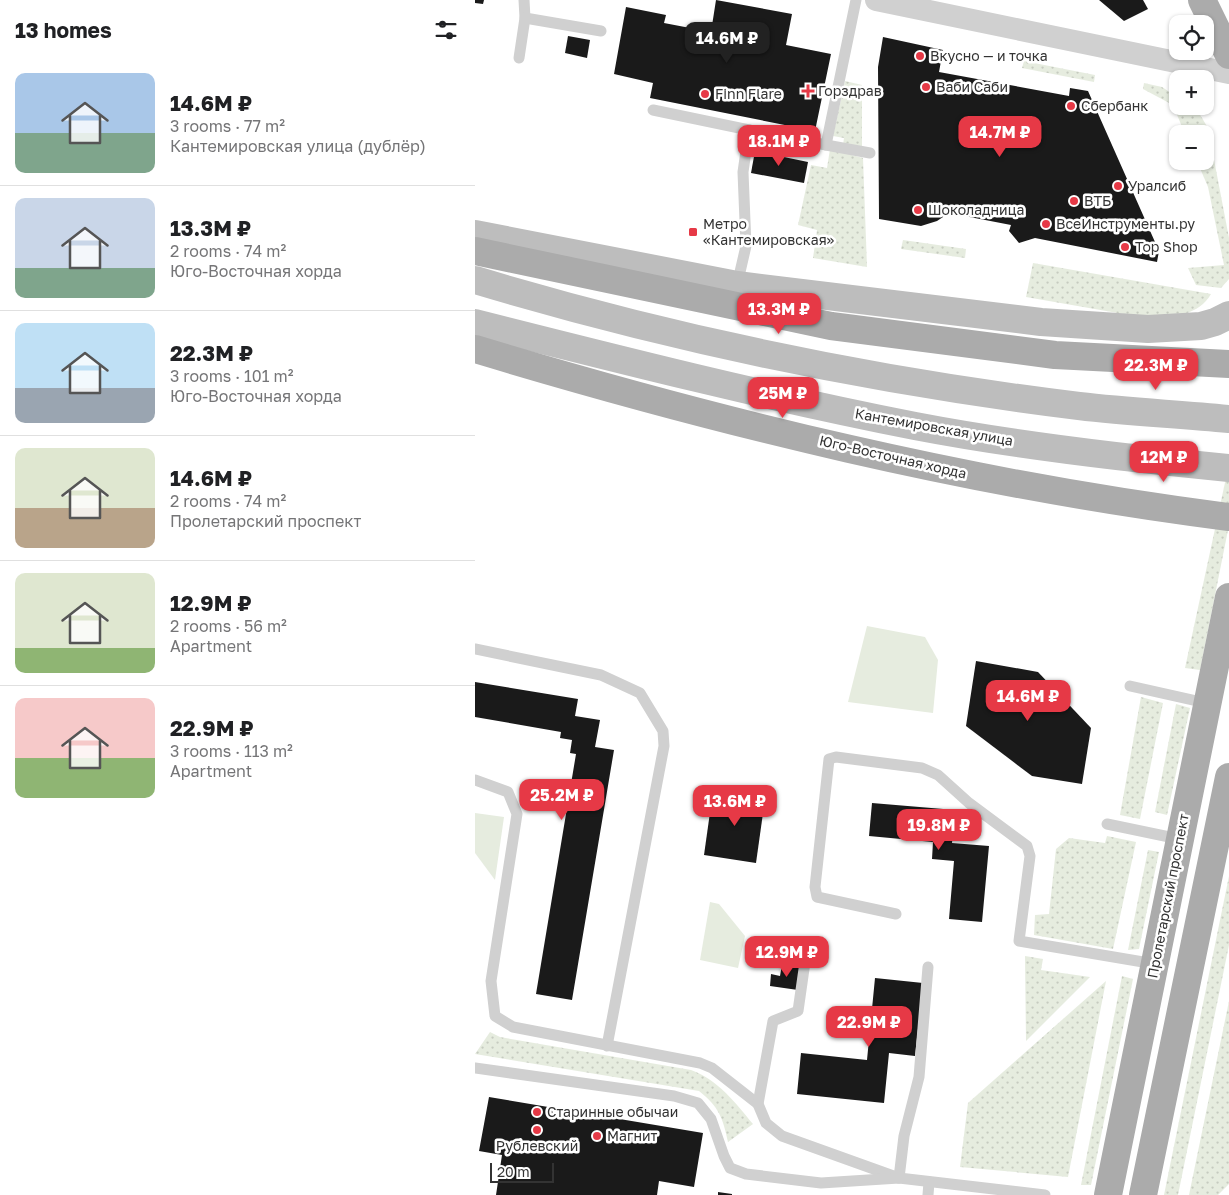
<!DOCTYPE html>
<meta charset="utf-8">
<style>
body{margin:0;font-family:"Golos Text",sans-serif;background:#f2f2f2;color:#202124;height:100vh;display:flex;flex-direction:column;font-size:19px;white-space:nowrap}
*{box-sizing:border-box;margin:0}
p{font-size:16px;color:#757577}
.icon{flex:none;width:28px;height:28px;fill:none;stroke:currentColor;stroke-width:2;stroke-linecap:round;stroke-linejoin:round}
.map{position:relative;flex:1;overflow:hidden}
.panel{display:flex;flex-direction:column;background:#fff;width:475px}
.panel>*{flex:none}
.fabs{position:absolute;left:694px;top:15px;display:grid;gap:10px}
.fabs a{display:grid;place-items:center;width:45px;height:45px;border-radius:10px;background:#fff;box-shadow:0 1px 4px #0004;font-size:25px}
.scale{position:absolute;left:15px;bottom:12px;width:64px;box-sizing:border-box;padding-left:5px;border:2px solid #333;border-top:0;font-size:14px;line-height:18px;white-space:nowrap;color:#333;-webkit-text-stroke:4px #fff;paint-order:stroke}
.price{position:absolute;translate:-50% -42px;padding:0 11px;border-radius:10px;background:#e63946;color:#fff;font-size:16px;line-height:32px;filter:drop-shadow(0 1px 2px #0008)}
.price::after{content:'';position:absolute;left:50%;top:30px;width:15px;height:11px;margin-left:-8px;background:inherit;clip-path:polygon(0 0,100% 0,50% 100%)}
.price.on{background:#222;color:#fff}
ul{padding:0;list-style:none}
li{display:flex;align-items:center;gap:15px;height:125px;padding:0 15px}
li+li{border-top:1px solid #e0e0e0}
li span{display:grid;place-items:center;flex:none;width:140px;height:100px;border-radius:10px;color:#555}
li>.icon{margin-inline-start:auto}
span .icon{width:60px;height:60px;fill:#fffc;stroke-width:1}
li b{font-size:21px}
h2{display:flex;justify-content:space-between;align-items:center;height:60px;padding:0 15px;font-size:21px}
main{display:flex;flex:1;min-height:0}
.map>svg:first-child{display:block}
.grass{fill:url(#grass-dots)}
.green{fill:#e6ecdf}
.building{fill:#1a1a1a}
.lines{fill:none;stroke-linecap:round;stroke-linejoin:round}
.service{stroke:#d0d0d0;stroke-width:11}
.minor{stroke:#d0d0d0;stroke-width:22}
.secondary{stroke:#bdbdbd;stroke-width:28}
.primary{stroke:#ababab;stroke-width:28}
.poi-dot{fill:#e63946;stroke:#fff;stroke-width:2}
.labels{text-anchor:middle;stroke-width:5;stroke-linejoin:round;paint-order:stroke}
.poi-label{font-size:14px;fill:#333;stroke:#fff;text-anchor:start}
.street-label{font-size:14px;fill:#333;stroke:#fff}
</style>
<main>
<section class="panel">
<h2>13 homes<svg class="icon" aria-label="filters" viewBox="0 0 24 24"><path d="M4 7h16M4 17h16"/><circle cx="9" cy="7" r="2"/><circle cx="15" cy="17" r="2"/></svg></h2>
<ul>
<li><span style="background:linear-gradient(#a9c7e8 60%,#7fa58c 0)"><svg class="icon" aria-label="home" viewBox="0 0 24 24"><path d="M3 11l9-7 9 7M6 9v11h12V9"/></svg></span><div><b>14.6M ₽</b><p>3 rooms · 77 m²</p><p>Кантемировская улица (дублёр)</p></div></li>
<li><span style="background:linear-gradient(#c9d6e8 70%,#7fa58c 0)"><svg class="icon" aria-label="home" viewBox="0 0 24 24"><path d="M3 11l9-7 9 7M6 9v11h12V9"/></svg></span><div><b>13.3M ₽</b><p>2 rooms · 74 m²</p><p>Юго-Восточная хорда</p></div></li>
<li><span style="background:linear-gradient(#bfe0f5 65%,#9aa5b1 0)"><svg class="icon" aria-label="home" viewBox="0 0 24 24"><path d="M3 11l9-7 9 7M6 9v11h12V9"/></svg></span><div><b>22.3M ₽</b><p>3 rooms · 101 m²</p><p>Юго-Восточная хорда</p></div></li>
<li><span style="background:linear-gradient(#dfe7d0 60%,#b9a48a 0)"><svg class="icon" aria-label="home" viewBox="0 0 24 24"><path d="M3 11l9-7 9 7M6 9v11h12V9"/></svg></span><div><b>14.6M ₽</b><p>2 rooms · 74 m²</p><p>Пролетарский проспект</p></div></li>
<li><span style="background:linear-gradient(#dfe7d0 75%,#8fb573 0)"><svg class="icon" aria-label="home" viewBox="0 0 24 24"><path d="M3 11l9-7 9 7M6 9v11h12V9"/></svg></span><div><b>12.9M ₽</b><p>2 rooms · 56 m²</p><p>Apartment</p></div></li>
<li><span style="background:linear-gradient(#f6c9c9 60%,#8fb573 0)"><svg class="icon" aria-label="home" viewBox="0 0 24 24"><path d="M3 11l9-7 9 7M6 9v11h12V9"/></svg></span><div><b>22.9M ₽</b><p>3 rooms · 113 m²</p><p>Apartment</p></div></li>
</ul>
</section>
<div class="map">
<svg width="754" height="1195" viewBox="0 0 754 1195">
<defs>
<pattern id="grass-dots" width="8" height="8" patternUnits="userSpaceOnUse" patternTransform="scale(1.25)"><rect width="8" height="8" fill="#e6ecdf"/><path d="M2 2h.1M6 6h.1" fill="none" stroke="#c6cbc0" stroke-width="1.8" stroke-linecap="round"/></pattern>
</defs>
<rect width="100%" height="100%" fill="#fff"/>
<!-- grass -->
<g class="grass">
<path d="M549,61L620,75L619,82L547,68Z"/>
<path d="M370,81L387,85V148L368,145L369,138L358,136Z"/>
<path d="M669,83L687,87L702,97V106L721,108L733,128L754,238V279L746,288L721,285L713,268L749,265L733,187L722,161H730V134H710L698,105L668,89Z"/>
<path d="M355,149L388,158L392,267L338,258L342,230L323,225L336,165L352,168Z"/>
<path d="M428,240L491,249L490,258L426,249Z"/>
<path d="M558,263L736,294C724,315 699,317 677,319L551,297Z"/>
<path d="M754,464V525L725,670L710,668Z"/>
<path d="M666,697L688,703L665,819L645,815Z"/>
<path d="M701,704L715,708L692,815L680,812Z"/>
<path d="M632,836L661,842L638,949L559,935L560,915L574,914L581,849L594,838L630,843Z"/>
<path d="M673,850L684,852L664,949L653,950Z"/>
<path d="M754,876V945L703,1195H689Z"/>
<path d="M550,956L568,959L566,970L615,977L551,1041Z"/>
<path d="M647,976L658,979L616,1185H606Z"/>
<path d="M631,981L593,1177L485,1167L493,1103Z"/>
<path d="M754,1001V1184L743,1195H714Z"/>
<path d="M15,1032L25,1037L216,1070C243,1080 260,1102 278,1124L253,1142C248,1118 244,1107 224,1091L0,1054Z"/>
</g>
<!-- green -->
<g class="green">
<path d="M392,626L450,637L463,660L458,713L373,702Z"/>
<path d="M0,813L29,817L20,880L0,853Z"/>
<path d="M235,902L244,904L270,936L263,968L225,960Z"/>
</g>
<!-- building -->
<g class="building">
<path d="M0,0H9L8,4L0,3Z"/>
<path d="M241,0L317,14L311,45L356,54L340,131L175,98L178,83L139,74L151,7L191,15L189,23L236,32Z"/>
<path d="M624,0H668L673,9L649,21Z"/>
<path d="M93,36L115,40L112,58L90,53Z"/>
<path d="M408,37L468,50L464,72L594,96L595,88L613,91L684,251L682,262L560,238L544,243L534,231L536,225L474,213L462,221L446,226L404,219L403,67Z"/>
<path d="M280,151L333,162L329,183L276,173Z"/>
<path d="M501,661L563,672L616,728L607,784L557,776L491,726Z"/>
<path d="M0,682L103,699L100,716L125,720L120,747L139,750L97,1000L61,994L101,754L95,753L97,740L85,738L86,732L0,717Z"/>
<path d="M238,791L290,799L281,863L229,855Z"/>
<path d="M397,803L480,810L477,843L514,846L507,922L474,919L479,861L457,859L458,842L394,836Z"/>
<path d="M307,965L326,967L323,990L295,986L296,974L305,976Z"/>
<path d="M400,978L448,983L440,1056L414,1053L409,1103L322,1094L326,1053L392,1060Z"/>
<path d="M14,1097L228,1133L219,1187L184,1181L182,1195H21L27,1155L4,1151Z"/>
<path d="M243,1192L257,1194V1195H243Z"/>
</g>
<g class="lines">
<!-- service -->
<g class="service">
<path d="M49,0L50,18L126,31"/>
<path d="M44,58L50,18"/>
<path d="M178,110L274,130"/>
<path d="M351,145L395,153"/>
<path d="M262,285L271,246L268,172L274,130L351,145L381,0"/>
<path d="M0,649L126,675L165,693L188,731L189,746L132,1046"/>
<path d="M655,686L731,703"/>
<path d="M0,780L33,792L42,814L16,981L20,1016L38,1027L225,1063L237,1068L283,1104L291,1123L307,1136L424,1178L429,1136L444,1077L453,967"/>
<path d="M632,824L704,839"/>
<path d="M421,914L342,897L340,887L354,759L361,757L447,768L463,775L494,803L552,846L555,856L544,941L680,964"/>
<path d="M0,1068L199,1096L223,1103L236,1119L249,1156L255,1168L271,1174L346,1183L424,1178L570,1195"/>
<path d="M283,1104L298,1021L323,1011L330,962"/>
<path d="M453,1195L454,1182"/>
</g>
<!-- minor -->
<path class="minor" d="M401,0L754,73"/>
<!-- secondary -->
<g class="secondary">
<path d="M0,234L262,285L566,322L673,329L726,326L740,322L754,315"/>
<path d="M0,280C197,339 400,381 604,406C654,412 704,414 754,419"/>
<path d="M0,323C146,360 292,397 440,426C544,446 649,458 754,468"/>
</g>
<!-- primary -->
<g class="primary">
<path d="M727,0L754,55"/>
<path d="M0,251L356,326L580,355L754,364"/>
<path d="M0,349C246,423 499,485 754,517"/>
<path d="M633,1195L754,597"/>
<path d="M668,1195L754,777"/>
</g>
</g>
<!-- markers -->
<g class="poi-dot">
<circle cx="445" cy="56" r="5"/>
<circle cx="451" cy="87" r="5"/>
<path d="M330.5 83.5h5v5h5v5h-5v5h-5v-5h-5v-5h5z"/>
<circle cx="230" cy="94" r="5"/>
<circle cx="596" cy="106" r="5"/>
<circle cx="643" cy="186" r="5"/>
<circle cx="599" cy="201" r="5"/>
<circle cx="443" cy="210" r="5"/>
<circle cx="571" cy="224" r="5"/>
<rect x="213" y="227" width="10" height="10" rx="2.5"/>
<circle cx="650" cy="247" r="5"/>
<circle cx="62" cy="1112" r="5"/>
<circle cx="62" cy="1130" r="5"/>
<circle cx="122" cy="1136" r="5"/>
</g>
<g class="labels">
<!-- poi labels -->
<g class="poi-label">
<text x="455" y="61">Вкусно — и точка</text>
<text x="461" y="92">Ваби Саби</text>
<text x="343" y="96">Горздрав</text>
<text x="240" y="99">Finn Flare</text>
<text x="606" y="111">Сбербанк</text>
<text x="653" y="191">Уралсиб</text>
<text x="609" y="206">ВТБ</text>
<text x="453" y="215">Шоколадница</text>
<text x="228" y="229">Метро<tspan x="228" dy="16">«Кантемировская»</tspan></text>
<text x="581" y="229">ВсеИнструменты.ру</text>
<text x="660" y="252">Top Shop</text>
<text x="72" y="1117">Старинные обычаи</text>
<text x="132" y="1141">Магнит</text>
<text x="62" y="1151" text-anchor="middle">Рублевский</text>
</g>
<!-- street labels -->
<g class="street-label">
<text transform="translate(459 427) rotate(10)" y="5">Кантемировская улица</text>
<text transform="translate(418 457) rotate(13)" y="5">Юго-Восточная хорда</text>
<text transform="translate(693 896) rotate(-79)" y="5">Пролетарский проспект</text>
</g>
</g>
</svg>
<div class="fabs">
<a><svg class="icon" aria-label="locate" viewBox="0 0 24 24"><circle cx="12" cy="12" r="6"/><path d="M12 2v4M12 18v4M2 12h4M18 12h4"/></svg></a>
<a>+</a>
<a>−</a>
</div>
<div class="scale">20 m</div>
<b class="price on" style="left:252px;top:64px">14.6M ₽</b>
<b class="price" style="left:525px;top:158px">14.7M ₽</b>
<b class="price" style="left:304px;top:167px">18.1M ₽</b>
<b class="price" style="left:304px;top:335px">13.3M ₽</b>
<b class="price" style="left:681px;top:391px">22.3M ₽</b>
<b class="price" style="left:308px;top:419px">25M ₽</b>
<b class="price" style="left:689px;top:483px">12M ₽</b>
<b class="price" style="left:553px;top:722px">14.6M ₽</b>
<b class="price" style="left:87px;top:821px">25.2M ₽</b>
<b class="price" style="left:260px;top:827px">13.6M ₽</b>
<b class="price" style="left:464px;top:851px">19.8M ₽</b>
<b class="price" style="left:312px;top:978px">12.9M ₽</b>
<b class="price" style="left:394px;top:1048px">22.9M ₽</b>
</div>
</main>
